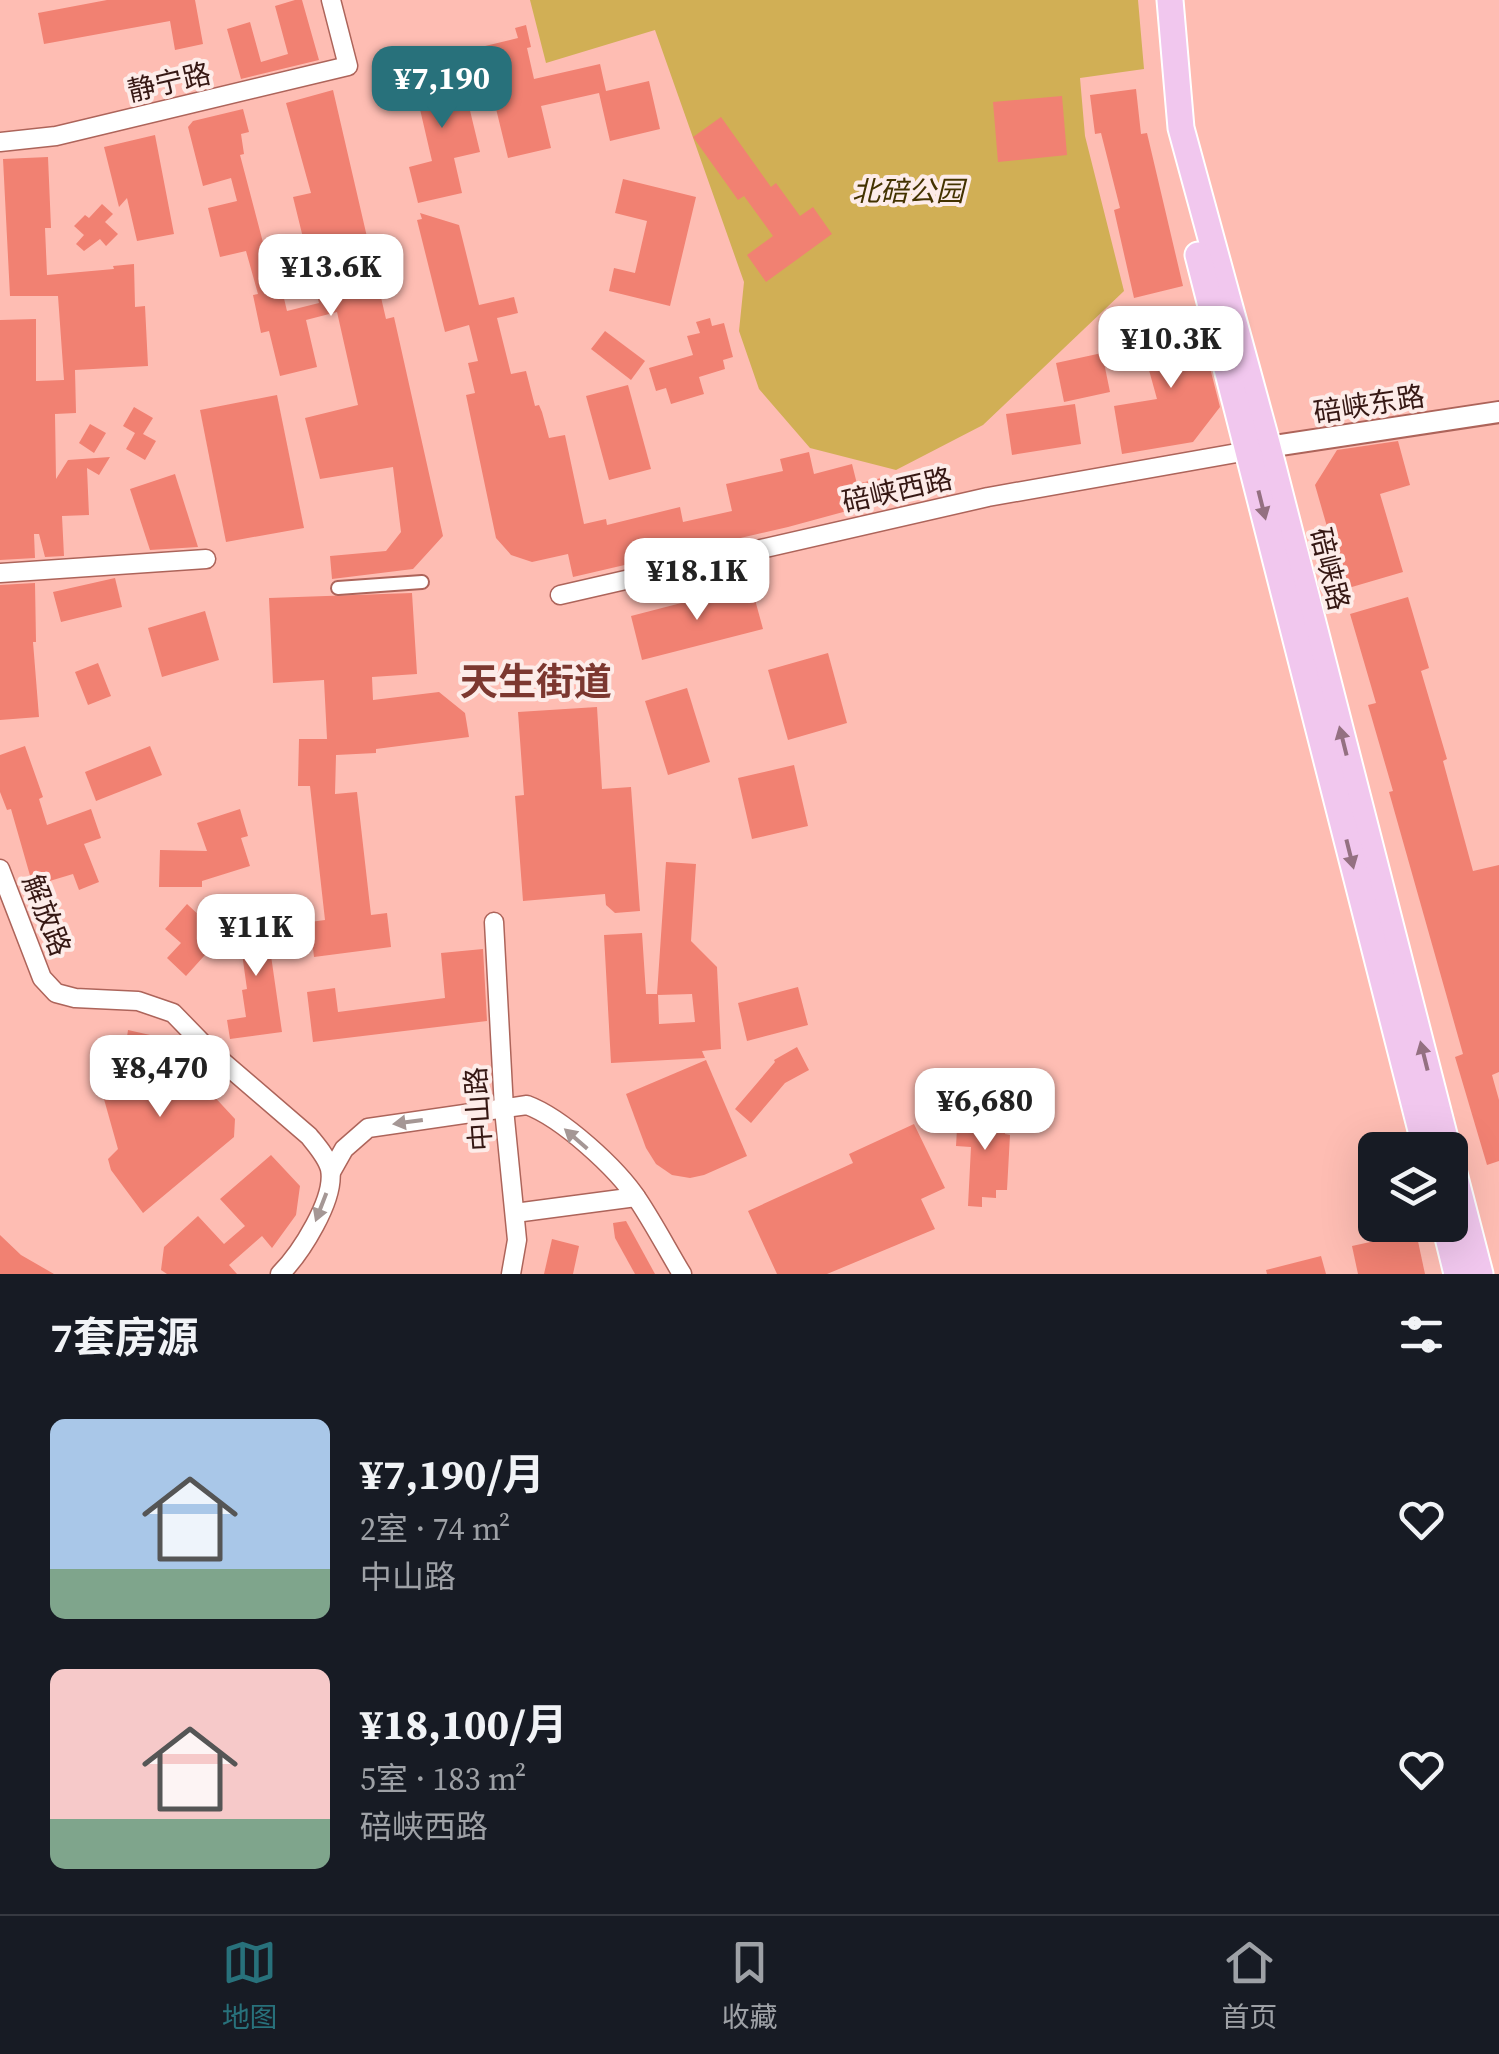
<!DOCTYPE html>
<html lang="zh">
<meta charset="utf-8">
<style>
body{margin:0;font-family:"Source Serif 4","Noto Sans SC",serif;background:#242831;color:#f1f3f6;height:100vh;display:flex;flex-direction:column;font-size:38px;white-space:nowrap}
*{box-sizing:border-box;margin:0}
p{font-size:32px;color:#9ea1a6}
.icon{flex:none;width:55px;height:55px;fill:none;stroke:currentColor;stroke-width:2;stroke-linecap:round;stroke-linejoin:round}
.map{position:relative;height:1274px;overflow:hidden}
.details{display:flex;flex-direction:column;background:#171b24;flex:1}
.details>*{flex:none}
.controls{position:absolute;left:1358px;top:1132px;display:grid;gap:20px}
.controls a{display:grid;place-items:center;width:110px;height:110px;border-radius:15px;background:#171b24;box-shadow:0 10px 40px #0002;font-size:50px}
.price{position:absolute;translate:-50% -85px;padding:0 22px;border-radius:20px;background:#fff;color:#222;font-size:32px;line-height:65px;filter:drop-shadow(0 2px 5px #0008)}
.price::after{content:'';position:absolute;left:50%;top:60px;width:30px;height:22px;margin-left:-15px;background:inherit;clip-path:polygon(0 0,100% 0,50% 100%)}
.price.current{background:#28717b;color:#fff}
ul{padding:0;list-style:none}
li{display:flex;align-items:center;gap:30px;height:250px;padding:0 50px}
li span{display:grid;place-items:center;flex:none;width:280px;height:200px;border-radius:15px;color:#555}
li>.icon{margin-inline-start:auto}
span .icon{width:120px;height:120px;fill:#fffc;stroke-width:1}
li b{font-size:42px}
h2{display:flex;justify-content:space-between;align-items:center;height:120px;padding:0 50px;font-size:42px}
.tabs{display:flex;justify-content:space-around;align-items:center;height:140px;border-top:2px solid #363941;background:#171b24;font-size:28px;color:#9ea1a6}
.tabs a{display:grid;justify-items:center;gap:5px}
.tabs .current{color:#28717b}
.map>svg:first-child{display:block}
.green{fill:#d1af55}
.building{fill:#f18172;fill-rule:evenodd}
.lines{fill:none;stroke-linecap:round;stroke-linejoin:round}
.pedestrian-casing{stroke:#ad645a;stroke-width:16}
.minor-casing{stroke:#ad645a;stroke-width:21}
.tertiary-casing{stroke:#ad645a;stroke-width:24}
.primary-casing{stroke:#fff;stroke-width:29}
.pedestrian{stroke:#fff;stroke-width:12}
.minor{stroke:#fff;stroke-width:18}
.tertiary{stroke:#fff;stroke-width:20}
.primary{stroke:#f1c7ee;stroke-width:25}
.oneway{fill:#947081}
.oneway2{fill:#a59795}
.labels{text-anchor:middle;stroke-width:8;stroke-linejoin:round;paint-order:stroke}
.street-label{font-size:28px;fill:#361814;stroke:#fdece9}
.park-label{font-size:28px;font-style:italic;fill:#433200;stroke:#fdece9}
.district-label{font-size:38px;font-weight:bold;fill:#7c3830;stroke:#fdece9}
</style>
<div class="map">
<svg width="1499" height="1274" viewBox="0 0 1499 1274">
<rect width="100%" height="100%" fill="#febdb3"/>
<!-- green -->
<path class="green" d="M530,0H1138L1144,69L1080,78L1085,136L1124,291L983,425L896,470L810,448L759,389L739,331L744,282L655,30L546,63Z"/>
<!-- building -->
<g class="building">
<path d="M107,0H195L203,44L175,50L170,21L44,44L38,13Z"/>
<path d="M295,0H302L319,60L241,79L227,29L250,22L261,62L288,54L275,6Z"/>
<path d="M526,25L531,47L527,48L534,79L600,64L606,91L649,81L660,129L610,141L599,93L541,106L551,148L508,158L481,47L518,38L515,28Z"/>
<path d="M459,65L480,152L454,158L462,193L418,203L409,167L432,161L416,92L403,95L399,79Z"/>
<path d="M1136,89L1141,134L1147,133L1183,286L1134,298L1114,210L1120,208L1101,133L1095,134L1090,95Z"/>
<path d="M333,90L386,319L394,317L443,536L413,569L332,579L330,556L386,551L401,532L393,467L320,479L305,418L358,405L337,312L306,320L317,367L280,376L269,331L261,333L253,295L258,294L246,251L220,257L208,208L237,201L231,178L203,186L188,127L193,121L243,109L249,132L241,134L244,154L240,155L265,250L272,248L287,311L319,303L293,197L311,193L286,103Z"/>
<path d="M1062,96L1067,155L998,162L993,102Z"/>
<path d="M721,117L771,187L776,183L800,216L813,207L832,234L766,282L747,255L773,236L744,196L738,200L693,137Z"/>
<path d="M155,135L174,234L137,241L127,198L119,207L104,147Z"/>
<path d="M48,157L51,228H45L47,275L114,269L113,266L134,264L135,307L145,306L148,366L75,370L76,413L55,414L56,479L68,460L110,457L99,475L87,468L89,515L62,516L64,556L45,557L39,534H34L35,558L0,560V320L36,319V381L64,380L58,296H10L3,159Z"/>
<path d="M623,179L696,197L670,306L609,291L614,268L635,273L647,221L615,213Z"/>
<path d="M102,204L113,214L105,222L118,234L106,246L100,239L84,251L76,244L84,235L74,226L85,215L89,218Z"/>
<path d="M420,213L459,225L479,305L514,297L518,313L497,318L511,374L526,371L535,406L539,405L542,412L549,438L565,435L584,524L606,519L607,525L680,507L683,522L732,511L726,484L783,471L780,459L809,452L814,474L852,464L857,484L885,477L891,499L788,527L573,577L568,554L532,562L511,555L496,538L466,395L475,393L468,363L478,361L469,325L445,332L417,220L422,219Z"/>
<path d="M1197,317L1220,407L1193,442L1122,454L1114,406L1157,399L1139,334Z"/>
<path d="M710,318L712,326L724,323L733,357L723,360L725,369L699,377L704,394L671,404L666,388L656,391L649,368L693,355L687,336L700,333L696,322Z"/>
<path d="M605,331L645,361L631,380L591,349Z"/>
<path d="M1102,353L1110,392L1064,402L1056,363Z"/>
<path d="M628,385L651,469L609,480L586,396Z"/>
<path d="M277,395L304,528L226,542L200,410Z"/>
<path d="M1075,404L1081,444L1012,455L1006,414Z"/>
<path d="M134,407L153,418L143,434L156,441L145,460L126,449L135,433L123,426Z"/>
<path d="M90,424L106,433L94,453L79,443Z"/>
<path d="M1398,441L1410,485L1380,494L1403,572L1345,589L1315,485L1337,450Z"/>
<path d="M175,474L198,547L150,550L130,489Z"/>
<path d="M115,578L122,607L61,622L53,592Z"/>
<path d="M35,583L36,642H33L39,717L0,720V585Z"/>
<path d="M751,585L763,629L642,660L631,616Z"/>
<path d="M412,593L417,674L372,677L373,700L439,692L465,713L469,737L376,749V753L336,755L335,794L357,792L371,915L387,913L391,947L314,957L310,922L325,920L310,786H298L299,739H327L324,680L273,683L269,598Z"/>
<path d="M1408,597L1429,668L1421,671L1447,759L1443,761L1473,871L1499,865V1072L1492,1075L1499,1100V1161L1487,1165L1455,1057L1463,1054L1389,792L1393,791L1368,705L1376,703L1350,614Z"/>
<path d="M205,611L219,660L162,677L148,628Z"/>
<path d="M828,653L847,723L788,740L768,670Z"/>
<path d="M98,663L111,696L88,705L75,672Z"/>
<path d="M687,688L710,762L668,775L645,701Z"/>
<path d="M597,707L602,789L631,787L640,911L615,913L606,905L605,894L523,901L515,796L524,795L518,712Z"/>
<path d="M25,746L43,797L39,799L47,825L91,809L101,838L84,844L99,882L79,890L73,874L33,886L11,809L7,810L0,792V755Z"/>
<path d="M150,746L162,775L96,801L85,772Z"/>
<path d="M794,765L808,826L752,839L738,778Z"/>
<path d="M240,809L248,836L241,838L250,866L202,881V887H159L160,850L207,851L197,823Z"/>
<path d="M666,862L696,864L691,941L717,967L721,1049L702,1051L705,1058L611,1063L604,935L642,933L646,994H657ZM692,994L695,1022L659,1024L658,995Z"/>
<path d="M187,904L202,918L201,924L213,911L231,926L186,976L167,958L181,943L165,929Z"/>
<path d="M264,907L282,1032L230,1039L227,1020L246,1017L242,990L247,989L236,911Z"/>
<path d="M483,949L487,1021L313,1042L307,992L335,988L338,1012L445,998L441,953Z"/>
<path d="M798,987L808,1025L747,1041L738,1003Z"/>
<path d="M128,1030L159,1037L235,1119L234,1137L143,1213L111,1170L108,1159L118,1149L100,1085L123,1065Z"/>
<path d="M797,1047L809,1070L785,1083L751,1123L735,1109L775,1062L774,1060Z"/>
<path d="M706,1060L747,1156L704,1175L690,1178L672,1175L656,1164L646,1148L626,1094Z"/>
<path d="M958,1111L1006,1114L1005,1134L1010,1135L1007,1190H996V1198L982,1197V1207L968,1206L971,1147L956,1146Z"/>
<path d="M914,1124L945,1188L921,1199L935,1229L827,1274H777L748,1211L853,1163L849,1154Z"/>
<path d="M271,1155L300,1186L296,1215L272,1248L262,1236L229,1265L237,1274H167L161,1270L164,1247L198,1216L224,1244L245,1226L220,1199Z"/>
<path d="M626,1221L655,1274H635L615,1238L613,1223Z"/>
<path d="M1416,1232L1425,1274H1358L1352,1246Z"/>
<path d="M0,1235L21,1255L54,1274H0Z"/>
<path d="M552,1239L579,1246L573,1274H544Z"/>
<path d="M1321,1256L1326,1274H1267L1266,1270Z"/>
</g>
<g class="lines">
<defs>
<path id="pedestrian" d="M338,588L422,582"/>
<g id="minor">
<path d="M0,142L56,136L348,66L331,0"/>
<path d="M0,573L206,559"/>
<path d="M560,595L988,497L1248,451"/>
<path d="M0,869L42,978L56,993L75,998L138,1001L173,1013L209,1050L309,1136C317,1146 327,1157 330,1169C336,1199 300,1254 280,1274"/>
<path d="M494,922L504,1109L517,1240L511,1274"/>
<path d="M331,1172L344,1149L368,1128L527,1105C562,1118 617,1168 638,1200C654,1224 667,1249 682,1274"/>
<path d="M515,1213L636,1197"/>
</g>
<path id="tertiary" d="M1255,449L1499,412"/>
<g id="primary">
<path d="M1170,0L1181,128L1268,447L1448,1150"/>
<path d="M1198,255L1426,1150"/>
<path d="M1450,1158L1480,1274"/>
<path d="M1445,1225L1457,1274"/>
</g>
</defs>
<!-- pedestrian casing -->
<use href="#pedestrian" class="pedestrian-casing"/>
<!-- minor casing -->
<use href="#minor" class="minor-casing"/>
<!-- tertiary casing -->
<use href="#tertiary" class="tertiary-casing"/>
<!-- primary casing -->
<use href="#primary" class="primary-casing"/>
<!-- pedestrian -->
<use href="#pedestrian" class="pedestrian"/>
<!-- minor -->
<use href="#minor" class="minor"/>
<!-- tertiary -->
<use href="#tertiary" class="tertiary"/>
<!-- primary -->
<use href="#primary" class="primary"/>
</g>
<!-- one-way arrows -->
<defs><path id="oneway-solid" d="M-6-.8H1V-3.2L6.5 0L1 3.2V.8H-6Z" transform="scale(2.5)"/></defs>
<g class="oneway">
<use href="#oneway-solid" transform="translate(1262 505) rotate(76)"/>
<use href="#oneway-solid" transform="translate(1343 741) rotate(-104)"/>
<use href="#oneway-solid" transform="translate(1350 854) rotate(76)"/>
<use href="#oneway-solid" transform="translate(1424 1056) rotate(-104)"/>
</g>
<g class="oneway2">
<use href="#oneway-solid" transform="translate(408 1122) rotate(172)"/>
<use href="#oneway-solid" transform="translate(576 1139) rotate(-139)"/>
<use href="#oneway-solid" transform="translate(321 1207) rotate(111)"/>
</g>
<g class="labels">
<!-- street labels -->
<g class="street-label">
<text transform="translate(169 82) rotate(-13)" y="10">静宁路</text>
<text transform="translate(1369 404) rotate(-9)" y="10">碚峡东路</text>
<text transform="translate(897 490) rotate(-13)" y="10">碚峡西路</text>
<text transform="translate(1330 569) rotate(76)" y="10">碚峡路</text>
<text transform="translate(47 915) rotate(69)" y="10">解放路</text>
<text transform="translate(478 1109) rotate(-94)" y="10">中山路</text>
</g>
<!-- park labels -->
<g class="park-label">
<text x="908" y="201">北碚公园</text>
</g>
<!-- district labels -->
<g class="district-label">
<text x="536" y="695">天生街道</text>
</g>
</g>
</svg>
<div class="controls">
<a><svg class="icon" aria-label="layers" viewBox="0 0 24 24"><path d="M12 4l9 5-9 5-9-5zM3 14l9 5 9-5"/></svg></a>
</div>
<b class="price current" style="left:442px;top:131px">¥7,190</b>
<b class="price" style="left:331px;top:319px">¥13.6K</b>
<b class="price" style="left:1171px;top:391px">¥10.3K</b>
<b class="price" style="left:697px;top:623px">¥18.1K</b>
<b class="price" style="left:256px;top:979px">¥11K</b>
<b class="price" style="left:160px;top:1120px">¥8,470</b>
<b class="price" style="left:985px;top:1153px">¥6,680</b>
</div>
<section class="details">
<h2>7套房源<svg class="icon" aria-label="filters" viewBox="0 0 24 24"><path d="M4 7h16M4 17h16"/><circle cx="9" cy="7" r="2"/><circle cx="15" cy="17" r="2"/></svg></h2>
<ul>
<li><span style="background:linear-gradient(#a9c7e8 75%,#7fa58c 0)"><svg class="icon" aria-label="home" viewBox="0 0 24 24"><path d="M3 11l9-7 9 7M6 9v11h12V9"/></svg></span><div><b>¥7,190/月</b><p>2室 · 74 m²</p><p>中山路</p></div><svg class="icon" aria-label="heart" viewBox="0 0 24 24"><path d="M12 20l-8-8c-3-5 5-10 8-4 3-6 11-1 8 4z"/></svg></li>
<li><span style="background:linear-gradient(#f6c9c9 75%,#7fa58c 0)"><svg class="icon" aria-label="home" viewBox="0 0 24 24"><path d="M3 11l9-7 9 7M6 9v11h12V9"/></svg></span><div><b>¥18,100/月</b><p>5室 · 183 m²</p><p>碚峡西路</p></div><svg class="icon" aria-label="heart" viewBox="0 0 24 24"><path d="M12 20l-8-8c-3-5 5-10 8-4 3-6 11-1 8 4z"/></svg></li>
</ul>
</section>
<nav class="tabs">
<a class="current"><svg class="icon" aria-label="map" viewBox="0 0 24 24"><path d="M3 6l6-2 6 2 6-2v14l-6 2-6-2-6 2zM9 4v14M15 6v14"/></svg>地图</a>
<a><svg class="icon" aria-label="saved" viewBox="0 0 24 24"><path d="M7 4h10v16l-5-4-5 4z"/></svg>收藏</a>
<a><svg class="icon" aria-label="home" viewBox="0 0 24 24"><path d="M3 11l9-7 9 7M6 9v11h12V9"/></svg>首页</a>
</nav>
